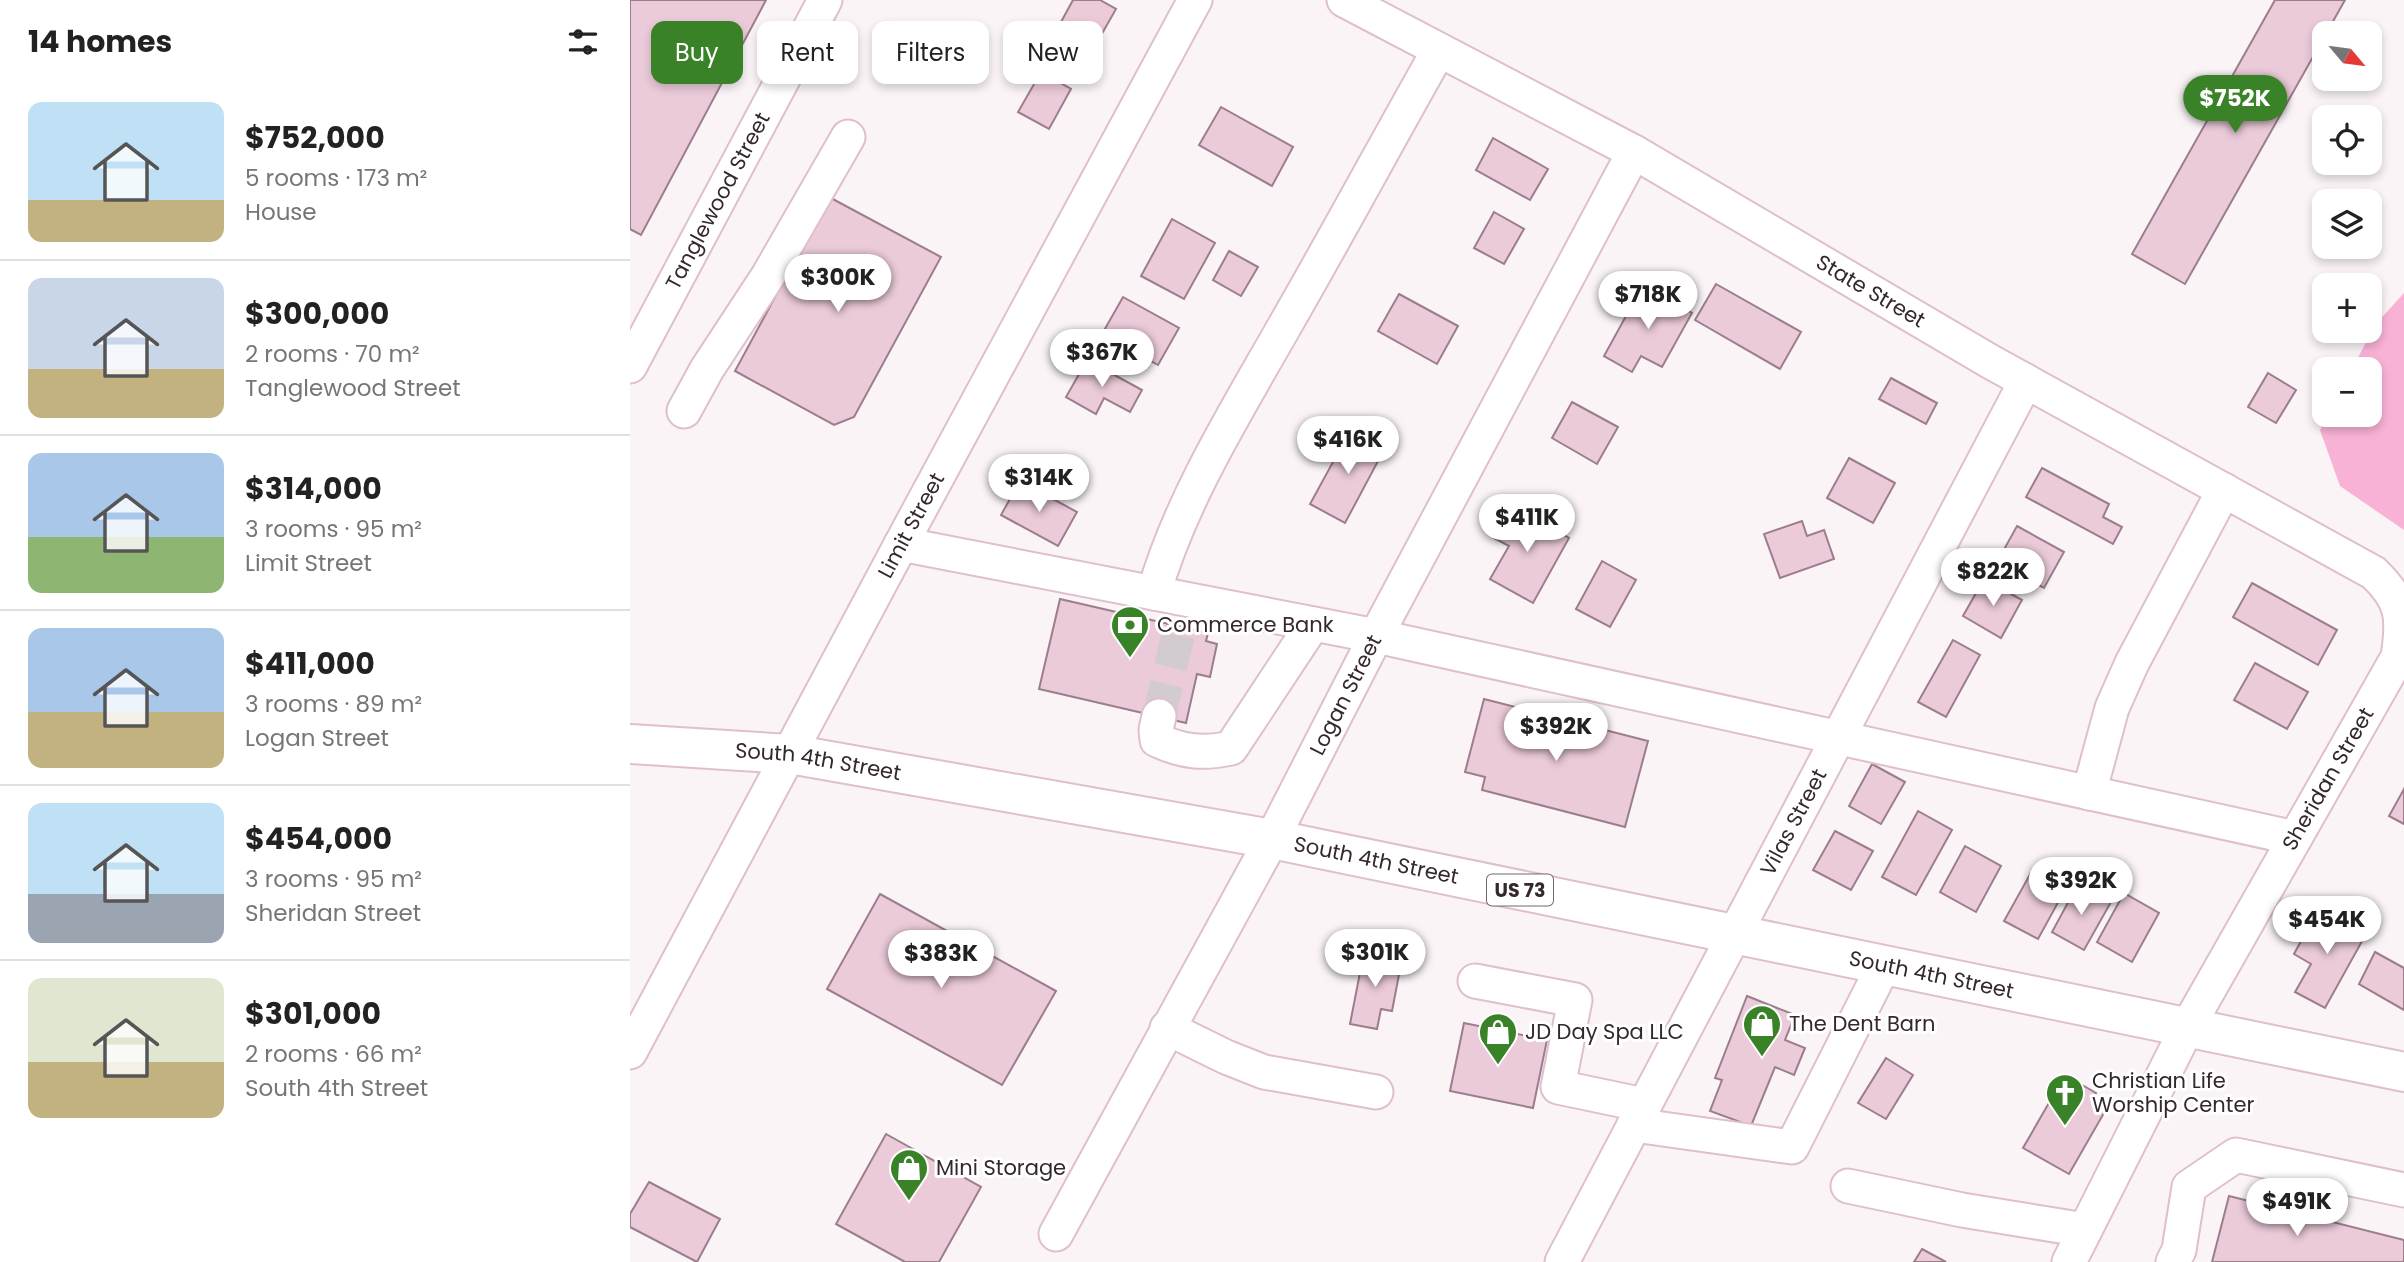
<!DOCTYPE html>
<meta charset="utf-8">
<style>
body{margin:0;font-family:Poppins,sans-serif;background:#f2f2f2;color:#222;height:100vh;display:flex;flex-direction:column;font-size:26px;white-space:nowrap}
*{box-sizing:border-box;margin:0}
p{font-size:23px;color:#767676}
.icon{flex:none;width:38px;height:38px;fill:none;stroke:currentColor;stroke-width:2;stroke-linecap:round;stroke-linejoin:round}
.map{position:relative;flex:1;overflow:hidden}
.details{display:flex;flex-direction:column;background:#fff;width:630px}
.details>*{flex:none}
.banner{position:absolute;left:21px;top:21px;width:665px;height:63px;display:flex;gap:14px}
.needle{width:46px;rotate:119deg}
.buttons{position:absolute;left:1682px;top:21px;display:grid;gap:14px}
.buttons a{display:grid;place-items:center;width:70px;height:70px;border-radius:14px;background:#fff;box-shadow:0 4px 10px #0003;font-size:35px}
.price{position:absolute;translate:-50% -60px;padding:0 16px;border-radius:24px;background:#fff;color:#222;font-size:23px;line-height:46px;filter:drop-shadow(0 2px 4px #0008)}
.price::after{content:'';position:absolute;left:50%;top:42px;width:21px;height:16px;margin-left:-10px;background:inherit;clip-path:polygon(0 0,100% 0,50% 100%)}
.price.current{background:#3a8228;color:#fff}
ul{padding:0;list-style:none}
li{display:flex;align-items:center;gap:21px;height:175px;padding:0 28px}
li+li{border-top:2px solid #e0e0e0}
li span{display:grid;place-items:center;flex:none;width:196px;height:140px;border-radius:14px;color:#555}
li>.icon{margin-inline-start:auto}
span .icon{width:84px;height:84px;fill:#fffc;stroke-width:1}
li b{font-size:30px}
h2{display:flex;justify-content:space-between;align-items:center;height:84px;padding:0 28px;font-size:30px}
.pill{padding:0 24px;border-radius:14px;background:#fff;box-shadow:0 4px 10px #0003;font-size:24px;line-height:63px}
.pill.current{background:#3a8228;color:#fff}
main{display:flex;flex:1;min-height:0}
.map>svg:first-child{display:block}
.green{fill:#f8b2d6}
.building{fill:#ebcad9;stroke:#9b7d8c;stroke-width:2}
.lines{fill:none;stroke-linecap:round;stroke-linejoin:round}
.minor-tunnel{stroke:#d2cbcf;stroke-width:33;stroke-dasharray:33 17;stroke-linecap:butt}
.minor-casing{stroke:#dfbfce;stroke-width:37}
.highway-casing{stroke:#dfbfce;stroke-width:42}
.minor{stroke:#fff;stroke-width:33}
.highway{stroke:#fff;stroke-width:38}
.labels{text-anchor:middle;stroke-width:6;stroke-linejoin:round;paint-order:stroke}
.shield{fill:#fff;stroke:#71686d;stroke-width:2}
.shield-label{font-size:19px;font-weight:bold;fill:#34282e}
.street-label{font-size:21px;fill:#34282e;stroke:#fff}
.poi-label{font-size:21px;fill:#34282e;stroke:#fff;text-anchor:start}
</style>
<main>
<section class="details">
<h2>14 homes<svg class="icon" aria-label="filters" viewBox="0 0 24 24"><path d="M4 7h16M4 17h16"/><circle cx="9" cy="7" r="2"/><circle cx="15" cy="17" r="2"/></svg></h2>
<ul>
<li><span style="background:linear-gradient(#bfe0f5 70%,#c2b280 0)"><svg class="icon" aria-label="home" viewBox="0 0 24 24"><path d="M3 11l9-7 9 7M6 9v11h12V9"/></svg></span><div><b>$752,000</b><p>5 rooms · 173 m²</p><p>House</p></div></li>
<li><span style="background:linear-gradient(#c9d6e8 65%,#c2b280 0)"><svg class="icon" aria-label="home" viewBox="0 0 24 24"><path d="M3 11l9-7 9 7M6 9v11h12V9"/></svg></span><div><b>$300,000</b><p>2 rooms · 70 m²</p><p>Tanglewood Street</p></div></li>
<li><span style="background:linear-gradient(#a9c7e8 60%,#8fb573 0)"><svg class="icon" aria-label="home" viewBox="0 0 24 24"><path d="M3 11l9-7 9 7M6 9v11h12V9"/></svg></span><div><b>$314,000</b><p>3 rooms · 95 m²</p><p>Limit Street</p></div></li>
<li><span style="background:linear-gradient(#a9c7e8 60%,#c2b280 0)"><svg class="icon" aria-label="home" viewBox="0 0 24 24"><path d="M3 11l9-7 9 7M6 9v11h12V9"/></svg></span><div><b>$411,000</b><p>3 rooms · 89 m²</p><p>Logan Street</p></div></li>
<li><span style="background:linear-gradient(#bfe0f5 65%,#9aa5b1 0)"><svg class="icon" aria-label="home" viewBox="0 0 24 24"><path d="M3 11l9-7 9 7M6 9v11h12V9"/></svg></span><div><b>$454,000</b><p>3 rooms · 95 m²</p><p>Sheridan Street</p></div></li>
<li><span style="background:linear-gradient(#dfe7d0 60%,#c2b280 0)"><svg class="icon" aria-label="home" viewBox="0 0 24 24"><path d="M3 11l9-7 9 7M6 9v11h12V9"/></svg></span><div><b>$301,000</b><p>2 rooms · 66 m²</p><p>South 4th Street</p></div></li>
</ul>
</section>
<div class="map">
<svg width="1774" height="1262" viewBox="0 0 1774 1262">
<rect width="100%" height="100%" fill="#faf4f7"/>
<!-- green -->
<path class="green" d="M1774,293V530L1710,486L1690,430L1698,415H1740V369H1722L1745,325Z"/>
<!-- building -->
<g class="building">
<path d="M0,0H136L11,235L0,229Z"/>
<path d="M443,0H470L486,9L456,62L420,42Z"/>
<path d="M1645,0H1715L1555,284L1502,254Z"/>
<path d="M411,72L441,89L419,129L388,112Z"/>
<path d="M591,107L663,147L642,186L569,145Z"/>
<path d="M863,138L918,169L900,200L846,170Z"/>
<path d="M199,197L311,257L224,417L204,425L105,371Z"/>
<path d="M864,212L894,229L874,264L844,248Z"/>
<path d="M542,219L585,243L554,299L511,276Z"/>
<path d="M599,251L628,267L611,296L583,280Z"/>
<path d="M1086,284L1171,332L1150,369L1065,320Z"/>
<path d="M1013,285L1062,313L1032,367L1011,356L1002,372L974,356Z"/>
<path d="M769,294L828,326L807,364L748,331Z"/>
<path d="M493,297L549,328L528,365L472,334Z"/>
<path d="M457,360L512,390L500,412L474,398L466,414L436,397Z"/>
<path d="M1638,373L1666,390L1646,423L1618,407Z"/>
<path d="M1261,378L1307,403L1296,424L1249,399Z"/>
<path d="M942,402L988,427L967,464L922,438Z"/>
<path d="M721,429L755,448L715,523L680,504Z"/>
<path d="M1219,458L1265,483L1243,523L1197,498Z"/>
<path d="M1412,468L1479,504L1473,517L1492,527L1483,544L1396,497Z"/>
<path d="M390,481L447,512L428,546L371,515Z"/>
<path d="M882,506L939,538L903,603L860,579L879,546L864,538Z"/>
<path d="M1172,521L1177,536L1194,530L1204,559L1150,578L1134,534Z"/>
<path d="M1387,526L1434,552L1414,588L1367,562Z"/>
<path d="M972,561L1006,580L980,627L946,609Z"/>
<path d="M1354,579L1392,600L1371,638L1333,616Z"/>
<path d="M1622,583L1707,630L1688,665L1603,617Z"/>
<path d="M430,599L578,633L576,641L587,644L580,677L567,674L556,723L409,689Z"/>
<path d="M1323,640L1350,655L1316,717L1288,702Z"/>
<path d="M1625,663L1678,692L1657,729L1604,700Z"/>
<path d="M854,699L1018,741L995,827L852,790L855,777L835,772Z"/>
<path d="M1242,764L1275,782L1251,824L1219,806Z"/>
<path d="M1774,789V824L1759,816Z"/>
<path d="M1288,811L1322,830L1286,895L1252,877Z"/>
<path d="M1205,831L1243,851L1221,890L1183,870Z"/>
<path d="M1335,846L1371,866L1346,912L1310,892Z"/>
<path d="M1403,869L1436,888L1408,939L1374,921Z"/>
<path d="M1448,884L1481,902L1454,950L1422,932Z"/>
<path d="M1494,893L1529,913L1502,962L1467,942Z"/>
<path d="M250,894L426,991L372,1085L197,989Z"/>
<path d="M1689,908L1736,934L1695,1008L1665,992L1681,964L1664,954Z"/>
<path d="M734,952L772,959L762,1011L751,1009L747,1029L720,1024Z"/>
<path d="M1745,952L1774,968V1010L1729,984Z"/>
<path d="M1117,996L1165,1015L1155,1040L1175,1048L1164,1075L1145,1067L1121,1126L1080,1111L1092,1080L1085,1078Z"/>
<path d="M834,1023L917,1040L903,1108L820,1091Z"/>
<path d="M1256,1058L1283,1075L1256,1119L1228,1103Z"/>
<path d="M1435,1075L1466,1093L1463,1098L1478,1106L1439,1174L1393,1148Z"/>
<path d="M256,1134L351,1187L309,1262H275L206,1224Z"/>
<path d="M19,1182L90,1219L67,1262L0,1227V1214Z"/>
<path d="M1599,1196L1774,1240V1262H1582Z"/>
<path d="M1292,1249L1316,1262H1284Z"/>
</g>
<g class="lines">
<!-- minor-tunnel -->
<path class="minor-tunnel" d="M529,716L550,627"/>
<defs>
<g id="minor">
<path id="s1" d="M714,0L1004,152L1361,362L1744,573C1773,601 1774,618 1768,657L1557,1028L1439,1262"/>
<path id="s2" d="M0,366L195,0"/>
<path d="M54,411L77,369L138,276L218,137"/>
<path d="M271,544L746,636L1665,838"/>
<path d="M524,593C550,501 607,410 654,327C707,235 757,142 809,50"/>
<path d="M529,716L526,730L527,740C553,752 573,754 601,748L683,624"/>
<path d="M1459,793L1482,708L1502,663L1594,490"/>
<path d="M845,981L945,1000L928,1087L1014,1105"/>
<path d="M537,1028L596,1057L634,1072L746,1092"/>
<path id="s3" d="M0,1052L284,520L565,0"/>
<path d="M1004,1125L1162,1147L1254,965"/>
<path d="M1218,1186L1332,1210L1455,1230"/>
<path id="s4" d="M426,1234L642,839L746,636L1004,152"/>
<path id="s5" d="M932,1262L1396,381"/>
<path d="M1543,1262L1549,1250L1559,1187L1606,1155L1774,1190"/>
</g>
<g id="highway">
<path id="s6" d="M0,744L160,754L642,839L1774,1072"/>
</g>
</defs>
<!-- minor casing -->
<use href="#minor" class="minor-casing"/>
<!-- highway casing -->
<use href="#highway" class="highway-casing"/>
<!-- minor -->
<use href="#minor" class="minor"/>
<!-- highway -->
<use href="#highway" class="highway"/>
</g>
<!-- icons -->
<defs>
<symbol id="bank-pin" viewBox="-11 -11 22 30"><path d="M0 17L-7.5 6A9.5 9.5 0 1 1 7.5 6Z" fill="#3a8228" stroke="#fff"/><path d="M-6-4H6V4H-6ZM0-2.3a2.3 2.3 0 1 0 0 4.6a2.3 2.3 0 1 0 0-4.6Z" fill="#fff"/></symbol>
<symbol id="shop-pin" viewBox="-11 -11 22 30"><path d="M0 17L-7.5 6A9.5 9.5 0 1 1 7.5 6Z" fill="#3a8228" stroke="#fff"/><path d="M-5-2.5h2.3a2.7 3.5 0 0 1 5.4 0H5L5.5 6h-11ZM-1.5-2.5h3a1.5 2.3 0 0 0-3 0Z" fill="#fff"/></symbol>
<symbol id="church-pin" viewBox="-11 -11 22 30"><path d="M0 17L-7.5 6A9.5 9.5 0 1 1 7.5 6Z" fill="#3a8228" stroke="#fff"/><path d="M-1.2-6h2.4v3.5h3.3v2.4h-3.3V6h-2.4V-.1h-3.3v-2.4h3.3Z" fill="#fff"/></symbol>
</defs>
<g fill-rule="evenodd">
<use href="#bank-pin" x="478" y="603" width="44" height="60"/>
<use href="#shop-pin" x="1110" y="1002" width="44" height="60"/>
<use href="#shop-pin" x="846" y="1010" width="44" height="60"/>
<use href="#church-pin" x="1413" y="1071" width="44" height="60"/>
<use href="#shop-pin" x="257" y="1146" width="44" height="60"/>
</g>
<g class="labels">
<!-- shield labels -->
<rect class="shield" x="857" y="874.5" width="66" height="31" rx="5"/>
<g class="shield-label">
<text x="890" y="897">US 73</text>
</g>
<!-- street labels -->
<g class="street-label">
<text dy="7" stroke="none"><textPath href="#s2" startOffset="187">Tanglewood Street</textPath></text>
<text dy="7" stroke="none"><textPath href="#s1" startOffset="602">State Street</textPath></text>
<text dy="7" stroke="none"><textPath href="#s3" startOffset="597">Limit Street</textPath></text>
<text dy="7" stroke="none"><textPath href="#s4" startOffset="612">Logan Street</textPath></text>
<text dy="7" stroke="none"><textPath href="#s6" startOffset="189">South 4th Street</textPath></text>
<text transform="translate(1698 779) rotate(-60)" y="7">Sheridan Street</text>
<text dy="7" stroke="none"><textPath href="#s5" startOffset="497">Vilas Street</textPath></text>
<text dy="7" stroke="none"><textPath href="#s6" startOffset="756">South 4th Street</textPath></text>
<text dy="7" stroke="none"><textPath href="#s6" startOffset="1323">South 4th Street</textPath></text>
</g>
<!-- poi labels -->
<g class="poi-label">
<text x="527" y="632">Commerce Bank</text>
<text x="1159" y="1031">The Dent Barn</text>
<text x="895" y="1039">JD Day Spa LLC</text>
<text x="1462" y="1088">Christian Life<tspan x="1462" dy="24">Worship Center</tspan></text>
<text x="306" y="1175">Mini Storage</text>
</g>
</g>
</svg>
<div class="buttons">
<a><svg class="needle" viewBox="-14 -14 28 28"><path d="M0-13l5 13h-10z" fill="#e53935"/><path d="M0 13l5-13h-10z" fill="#767676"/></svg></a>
<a><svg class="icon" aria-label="locate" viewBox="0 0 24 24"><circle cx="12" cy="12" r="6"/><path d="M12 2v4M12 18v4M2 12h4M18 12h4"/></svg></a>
<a><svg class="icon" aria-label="layers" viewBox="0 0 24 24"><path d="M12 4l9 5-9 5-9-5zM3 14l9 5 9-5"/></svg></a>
<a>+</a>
<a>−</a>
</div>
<b class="price current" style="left:1605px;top:135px">$752K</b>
<b class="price" style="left:208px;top:314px">$300K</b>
<b class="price" style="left:1018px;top:331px">$718K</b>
<b class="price" style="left:472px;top:389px">$367K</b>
<b class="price" style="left:718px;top:476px">$416K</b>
<b class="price" style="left:409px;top:514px">$314K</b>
<b class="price" style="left:897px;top:554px">$411K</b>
<b class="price" style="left:1363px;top:608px">$822K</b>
<b class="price" style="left:926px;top:763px">$392K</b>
<b class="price" style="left:1451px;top:917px">$392K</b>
<b class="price" style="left:1697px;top:956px">$454K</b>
<b class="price" style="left:745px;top:989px">$301K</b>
<b class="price" style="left:311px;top:990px">$383K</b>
<b class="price" style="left:1667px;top:1238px">$491K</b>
<div class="banner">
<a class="pill current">Buy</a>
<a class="pill">Rent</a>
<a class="pill">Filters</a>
<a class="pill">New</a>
</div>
</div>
</main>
